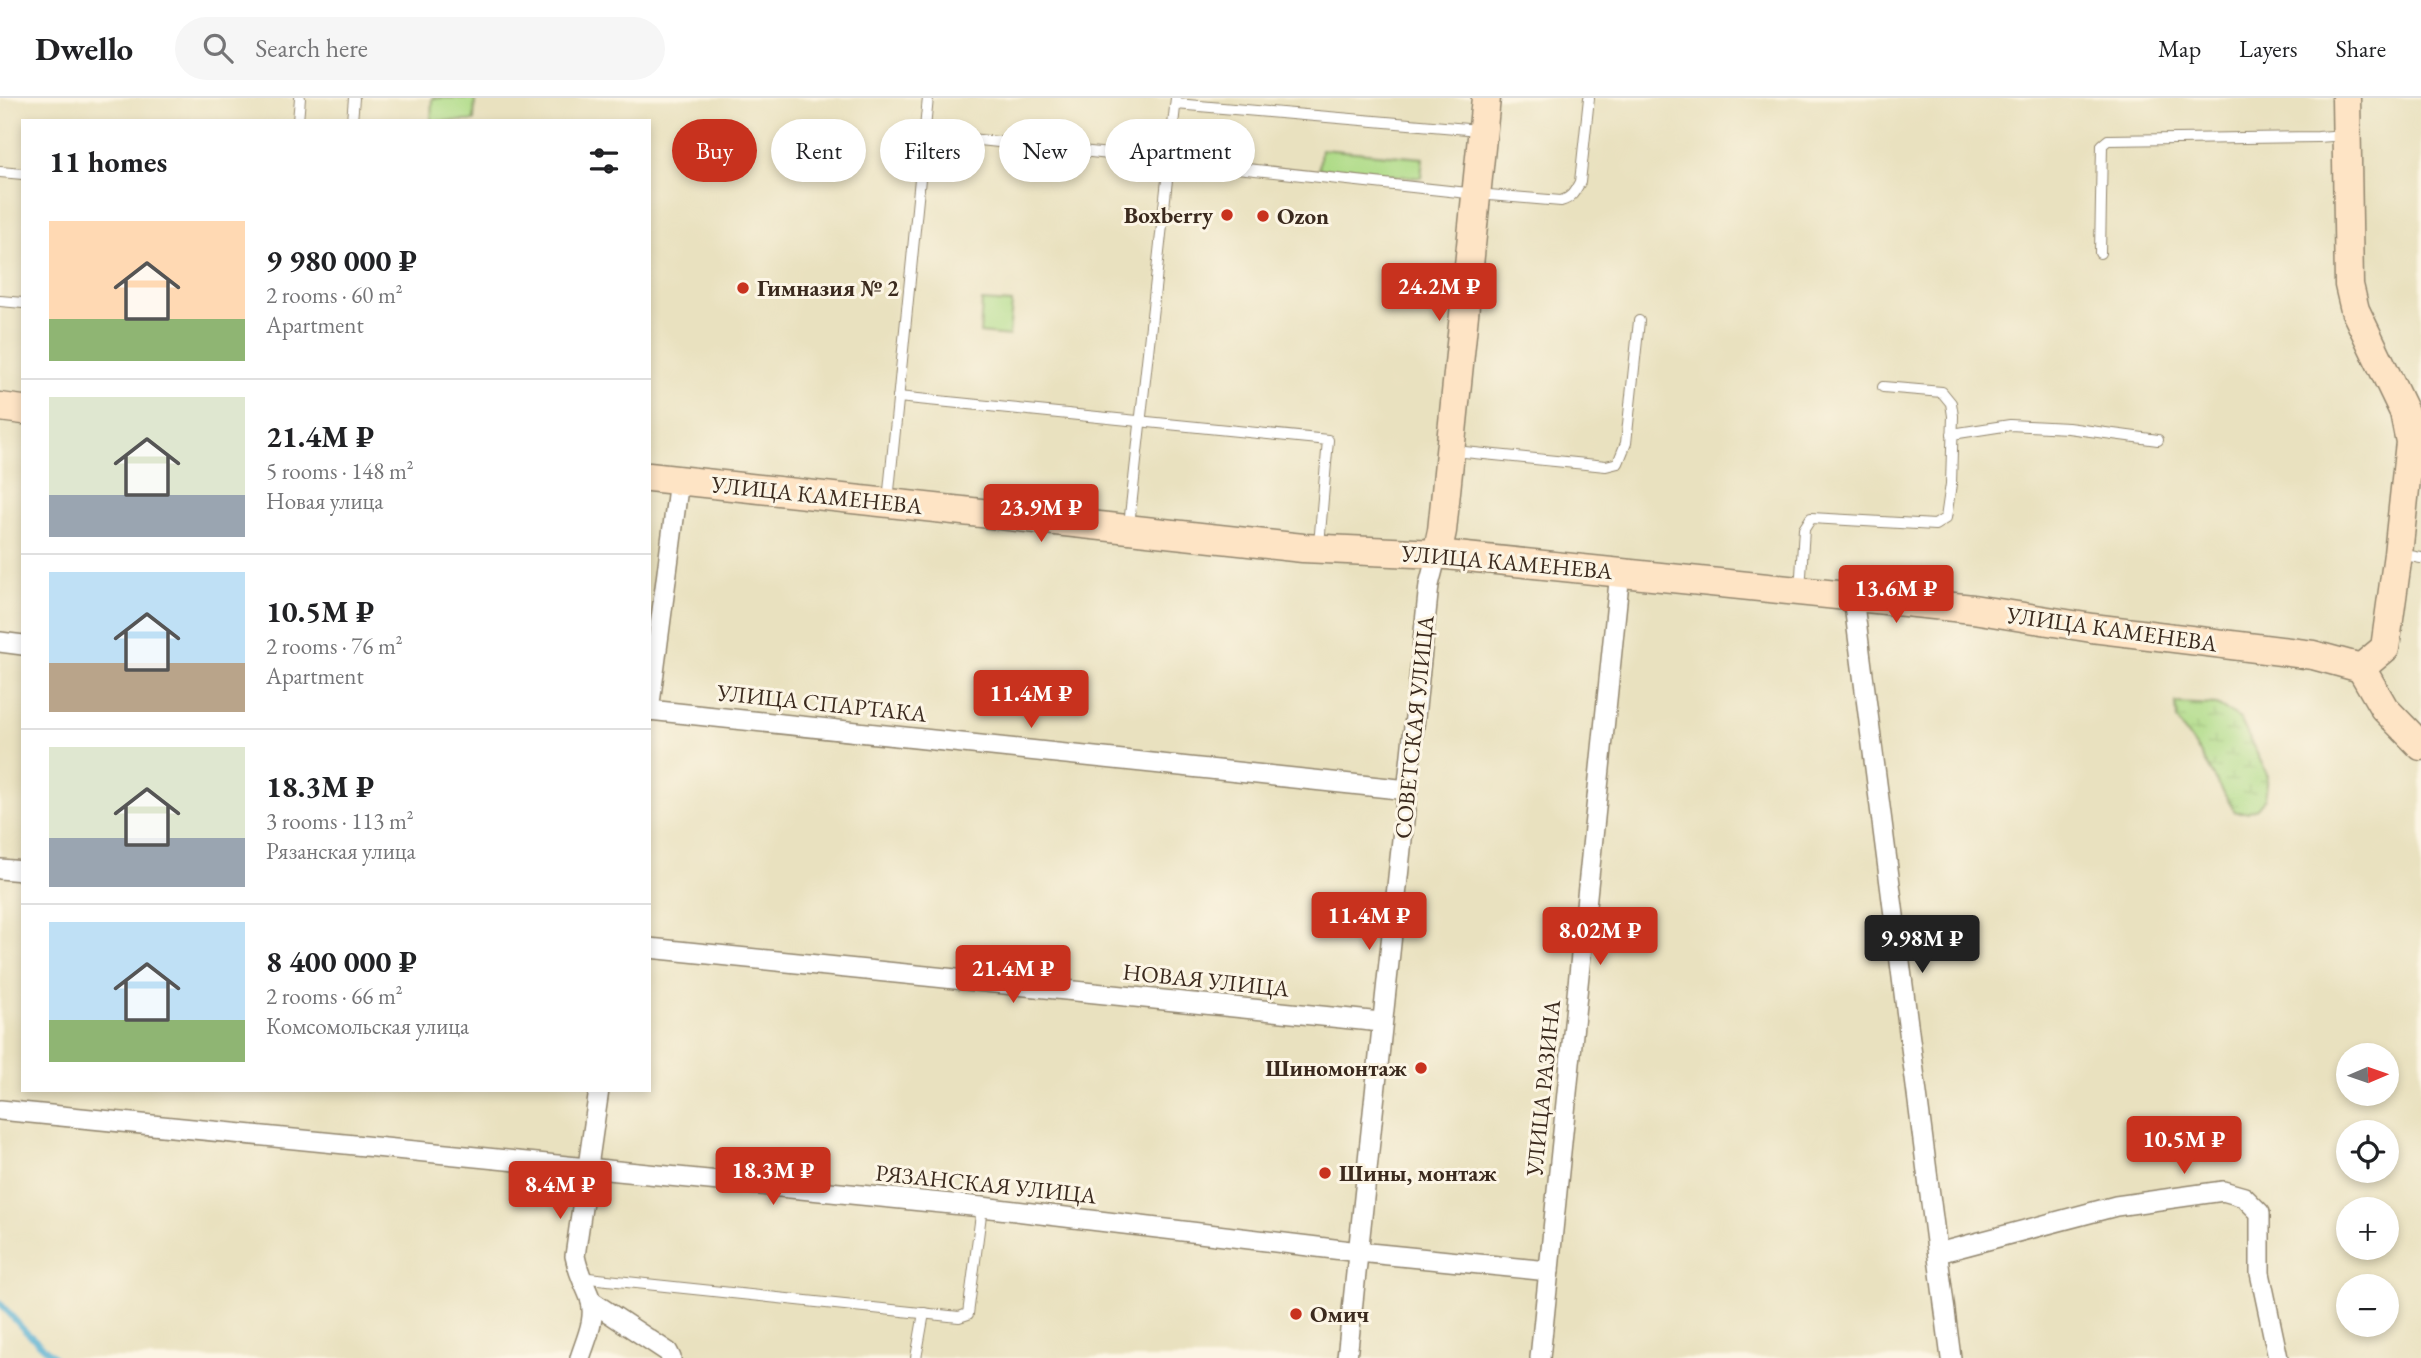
<!DOCTYPE html>
<meta charset="utf-8">
<style>
body{margin:0;font-family:"EB Garamond",serif;background:#f6f6f6;color:#202124;height:100vh;display:flex;flex-direction:column;font-size:26px;white-space:nowrap}
*{box-sizing:border-box;margin:0}
p{font-size:23px;color:#757577}
.icon{flex:none;width:38px;height:38px;fill:none;stroke:currentColor;stroke-width:2;stroke-linecap:round;stroke-linejoin:round}
.map{position:relative;flex:1;overflow:hidden}
.sheet{position:absolute;left:21px;top:21px;width:630px;height:973px;display:flex;flex-direction:column;background:#fff;border-radius:0px;box-shadow:0 4px 10px #0003}
.sheet>*{flex:none}
.hud{position:absolute;left:672px;top:21px;width:665px;height:63px;display:flex;gap:14px}
.needle{width:46px;rotate:88deg}
.tools{position:absolute;left:2336px;top:945px;display:grid;gap:14px}
.tools a{display:grid;place-items:center;width:63px;height:63px;border-radius:50%;background:#fff;box-shadow:0 4px 10px #0003;font-size:35px}
.price{position:absolute;translate:-50% -60px;padding:0 16px;border-radius:7px;background:#c8321e;color:#fff;font-size:23px;line-height:46px;filter:drop-shadow(0 2px 4px #0008)}
.price::after{content:'';position:absolute;left:50%;top:42px;width:21px;height:16px;margin-left:-10px;background:inherit;clip-path:polygon(0 0,100% 0,50% 100%)}
.price.current{background:#222;color:#fff}
ul{padding:0;list-style:none}
li{display:flex;align-items:center;gap:21px;height:175px;padding:0 28px}
li+li{border-top:2px solid #e0e0e0}
li span{display:grid;place-items:center;flex:none;width:196px;height:140px;border-radius:0px;color:#555}
li>.icon{margin-inline-start:auto}
span .icon{width:84px;height:84px;fill:#fffc;stroke-width:1}
li b{font-size:30px}
h2{display:flex;justify-content:space-between;align-items:center;height:84px;padding:0 28px;font-size:30px}
.pill{padding:0 24px;border-radius:32px;background:#fff;box-shadow:0 4px 10px #0003;font-size:24px;line-height:63px}
.pill.current{background:#c8321e;color:#fff}
header{display:flex;align-items:center;gap:42px;box-sizing:border-box;height:98px;padding:0 35px;background:#fff;border-bottom:2px solid #e0e0e0}
header strong{font-size:33px}
nav{display:flex;gap:38px;margin-inline-start:auto;font-size:24px}
.search{width:490px;height:63px;background:#f6f6f6;display:flex;align-items:center;gap:18px;box-sizing:border-box;padding:0 24px;border-radius:38px;color:#757577;font-size:26px}
.map>svg:first-child{display:block}
.green{fill:#aedb87;stroke:#748252;stroke-width:2}
.wetland{fill:url(#wetland-marsh);stroke:#748252;stroke-width:2}
.lines{fill:none;stroke-linecap:round;stroke-linejoin:round}
.stream{stroke:#53aed1;stroke-width:6}
.lane-casing{stroke:#92866e;stroke-width:12}
.street-casing{stroke:#92866e;stroke-width:22}
.secondary-casing{stroke:#92866e;stroke-width:31}
.lane{stroke:#fff;stroke-width:10}
.street{stroke:#fff;stroke-width:19}
.secondary{stroke:#fee4c5;stroke-width:28}
.poi-dot{fill:#c8321e;stroke:#fcf5e5;stroke-width:2.5}
.labels{text-anchor:middle;stroke-width:6;stroke-linejoin:round;paint-order:stroke}
.poi-label{font-size:23px;font-weight:bold;fill:#3b2a1e;stroke:#fcf5e5;text-anchor:start}
.street-label{font-size:23px;fill:#3b2a1e;stroke:#fcf5e5}
</style>
<header>
<strong>Dwello</strong>
<div class="search"><svg class="icon" aria-label="search" viewBox="0 0 24 24"><circle cx="10" cy="10" r="6"/><path d="M15 15l6 6"/></svg>Search here</div>
<nav><a>Map</a><a>Layers</a><a>Share</a></nav>
</header>
<div class="map">
<svg width="2421" height="1260" viewBox="0 0 2421 1260">
<defs>
<pattern id="wetland-marsh" width="20" height="14" patternUnits="userSpaceOnUse" patternTransform="scale(1.75)"><rect width="20" height="14" fill="#aedb87"/><path d="M1 5h8M5 5V1M11 12h8M15 12V8" fill="none" stroke="#97bc74"/></pattern>
</defs>
<rect width="100%" height="100%" fill="#fcf5e5"/>
<filter id="ink" filterUnits="userSpaceOnUse"><feTurbulence type="fractalNoise" baseFrequency=".0143" numOctaves="2"/><feDisplacementMap in="SourceGraphic" scale="14" xChannelSelector="R" yChannelSelector="G"/><feConvolveMatrix kernelMatrix="1 2 1 2 8 2 1 2 1" color-interpolation-filters="sRGB"/></filter>
<filter id="wash" filterUnits="userSpaceOnUse"><feTurbulence type="fractalNoise" baseFrequency=".00686" numOctaves="4" result="noise"/><feDisplacementMap in="SourceGraphic" scale="28" xChannelSelector="R" yChannelSelector="G"/><feGaussianBlur stdDeviation="1.57" result="paint"/><feColorMatrix in="noise" values="0 0 0 0 0 0 0 0 0 0 0 0 0 0 0 0 0 1.4 0 .05"/><feComposite in="paint" operator="in"/></filter>
<g filter="url(#wash)">
<rect width="100%" height="100%" fill="#e9e1bf"/>
<!-- green -->
<g class="green">
<path d="M432,0H475L474,23H431Z"/>
<path d="M1321,51L1423,60L1421,80L1319,71Z"/>
<path d="M982,203L1012,205L1009,238L980,235Z"/>
</g>
<!-- wetland -->
<path class="wetland" d="M2176,605L2217,607L2240,621L2268,678L2265,700L2257,710L2247,714H2235L2200,655L2177,622Z"/>
<g class="lines">
<!-- stream -->
<path class="stream" d="M0,1205L24,1232L55,1260"/>
</g>
</g>
<g filter="url(#ink)">
<g class="lines">
<defs>
<g id="lane">
<path d="M1176,6L1479,32"/>
<path d="M298,23L300,0"/>
<path d="M352,23L354,0"/>
<path d="M952,39L1477,96L1561,103C1572,100 1575,93 1580,84L1589,0"/>
<path d="M0,74L23,76"/>
<path d="M2100,155L2102,47L2108,42L2318,39L2346,37"/>
<path d="M0,203L23,205"/>
<path d="M898,299L1328,342L1319,447"/>
<path d="M1952,336L2010,327L2068,330L2158,342"/>
<path d="M1454,353L1606,368L1618,365L1626,345L1639,223"/>
<path d="M888,403L928,0"/>
<path d="M1129,427L1176,0"/>
<path d="M2399,456L2421,460"/>
<path d="M1800,493L1804,431L1811,420L1935,427L1946,420L1951,386L1953,318L1951,305L1942,294L1883,289"/>
<path d="M579,1179L959,1219L968,1216L982,1109"/>
<path d="M916,1260L924,1215"/>
</g>
<g id="street">
<path d="M1853,499L1951,1260"/>
<path d="M0,544L23,547"/>
<path d="M649,612L1408,692"/>
<path d="M649,613L679,382"/>
<path d="M0,771L23,773"/>
<path d="M649,850L1381,924"/>
<path d="M0,1012L982,1109L1359,1154L1549,1173"/>
<path d="M1938,1155L2116,1108L2223,1093L2244,1099L2260,1115V1175L2278,1260"/>
<path d="M591,1203L668,1254L671,1260"/>
<path d="M580,1260C586,1241 597,1220 590,1200C584,1184 579,1178 575,1158L599,992"/>
<path d="M1347,1260L1429,487L1437,456"/>
<path d="M1540,1260L1620,474"/>
</g>
<g id="secondary">
<path d="M2346,0L2349,187L2355,212L2404,314L2410,344L2398,456L2385,550L2361,570"/>
<path d="M0,309L23,312"/>
<path d="M649,379L1303,450L1437,456L1973,511L2092,530L2313,557L2361,570"/>
<path d="M1437,456L1442,433L1486,0"/>
<path d="M2361,570L2384,610L2421,648"/>
</g>
</defs>
<!-- lane casing -->
<use href="#lane" class="lane-casing"/>
<!-- street casing -->
<use href="#street" class="street-casing"/>
<!-- secondary casing -->
<use href="#secondary" class="secondary-casing"/>
<!-- lane -->
<use href="#lane" class="lane"/>
<!-- street -->
<use href="#street" class="street"/>
<!-- secondary -->
<use href="#secondary" class="secondary"/>
</g>
</g>
<!-- markers -->
<g class="poi-dot">
<circle cx="1227" cy="117" r="7"/>
<circle cx="1263" cy="118" r="7"/>
<circle cx="743" cy="190" r="7"/>
<circle cx="1421" cy="970" r="7"/>
<circle cx="1325" cy="1075" r="7"/>
<circle cx="1296" cy="1216" r="7"/>
</g>
<g class="labels">
<!-- poi labels -->
<g class="poi-label">
<text x="1213" y="125" text-anchor="end">Boxberry</text>
<text x="1277" y="126">Ozon</text>
<text x="757" y="198">Гимназия № 2</text>
<text x="1407" y="978" text-anchor="end">Шиномонтаж</text>
<text x="1339" y="1083">Шины, монтаж</text>
<text x="1310" y="1224">Омич</text>
</g>
<!-- street labels -->
<g class="street-label">
<text transform="translate(817 397) rotate(6)" y="8">УЛИЦА КАМЕНЕВА</text>
<text transform="translate(1507 464) rotate(5)" y="8">УЛИЦА КАМЕНЕВА</text>
<text transform="translate(2112 531) rotate(8)" y="8">УЛИЦА КАМЕНЕВА</text>
<text transform="translate(822 605) rotate(6)" y="8">УЛИЦА СПАРТАКА</text>
<text transform="translate(1414 629) rotate(-84)" y="8">СОВЕТСКАЯ УЛИЦА</text>
<text transform="translate(1206 882) rotate(6)" y="8">НОВАЯ УЛИЦА</text>
<text transform="translate(1543 990) rotate(-84)" y="8">УЛИЦА РАЗИНА</text>
<text transform="translate(986 1086) rotate(6)" y="8">РЯЗАНСКАЯ УЛИЦА</text>
</g>
</g>
</svg>
<div class="tools">
<a><svg class="needle" viewBox="-14 -14 28 28"><path d="M0-13l5 13h-10z" fill="#e53935"/><path d="M0 13l5-13h-10z" fill="#757577"/></svg></a>
<a><svg class="icon" aria-label="locate" viewBox="0 0 24 24"><circle cx="12" cy="12" r="6"/><path d="M12 2v4M12 18v4M2 12h4M18 12h4"/></svg></a>
<a>+</a>
<a>−</a>
</div>
<b class="price" style="left:1439px;top:225px">24.2M ₽</b>
<b class="price" style="left:1041px;top:446px">23.9M ₽</b>
<b class="price" style="left:1896px;top:527px">13.6M ₽</b>
<b class="price" style="left:1031px;top:632px">11.4M ₽</b>
<b class="price" style="left:1369px;top:854px">11.4M ₽</b>
<b class="price" style="left:1600px;top:869px">8.02M ₽</b>
<b class="price current" style="left:1922px;top:877px">9.98M ₽</b>
<b class="price" style="left:1013px;top:907px">21.4M ₽</b>
<b class="price" style="left:2184px;top:1078px">10.5M ₽</b>
<b class="price" style="left:773px;top:1109px">18.3M ₽</b>
<b class="price" style="left:560px;top:1123px">8.4M ₽</b>
<div class="hud">
<a class="pill current">Buy</a>
<a class="pill">Rent</a>
<a class="pill">Filters</a>
<a class="pill">New</a>
<a class="pill">Apartment</a>
</div>
<section class="sheet">
<h2>11 homes<svg class="icon" aria-label="filters" viewBox="0 0 24 24"><path d="M4 7h16M4 17h16"/><circle cx="9" cy="7" r="2"/><circle cx="15" cy="17" r="2"/></svg></h2>
<ul>
<li><span style="background:linear-gradient(#ffd9b3 70%,#8fb573 0)"><svg class="icon" aria-label="home" viewBox="0 0 24 24"><path d="M3 11l9-7 9 7M6 9v11h12V9"/></svg></span><div><b>9 980 000 ₽</b><p>2 rooms · 60 m²</p><p>Apartment</p></div></li>
<li><span style="background:linear-gradient(#dfe7d0 70%,#9aa5b1 0)"><svg class="icon" aria-label="home" viewBox="0 0 24 24"><path d="M3 11l9-7 9 7M6 9v11h12V9"/></svg></span><div><b>21.4M ₽</b><p>5 rooms · 148 m²</p><p>Новая улица</p></div></li>
<li><span style="background:linear-gradient(#bfe0f5 65%,#b9a48a 0)"><svg class="icon" aria-label="home" viewBox="0 0 24 24"><path d="M3 11l9-7 9 7M6 9v11h12V9"/></svg></span><div><b>10.5M ₽</b><p>2 rooms · 76 m²</p><p>Apartment</p></div></li>
<li><span style="background:linear-gradient(#dfe7d0 65%,#9aa5b1 0)"><svg class="icon" aria-label="home" viewBox="0 0 24 24"><path d="M3 11l9-7 9 7M6 9v11h12V9"/></svg></span><div><b>18.3M ₽</b><p>3 rooms · 113 m²</p><p>Рязанская улица</p></div></li>
<li><span style="background:linear-gradient(#bfe0f5 70%,#8fb573 0)"><svg class="icon" aria-label="home" viewBox="0 0 24 24"><path d="M3 11l9-7 9 7M6 9v11h12V9"/></svg></span><div><b>8 400 000 ₽</b><p>2 rooms · 66 m²</p><p>Комсомольская улица</p></div></li>
</ul>
</section>
</div>
